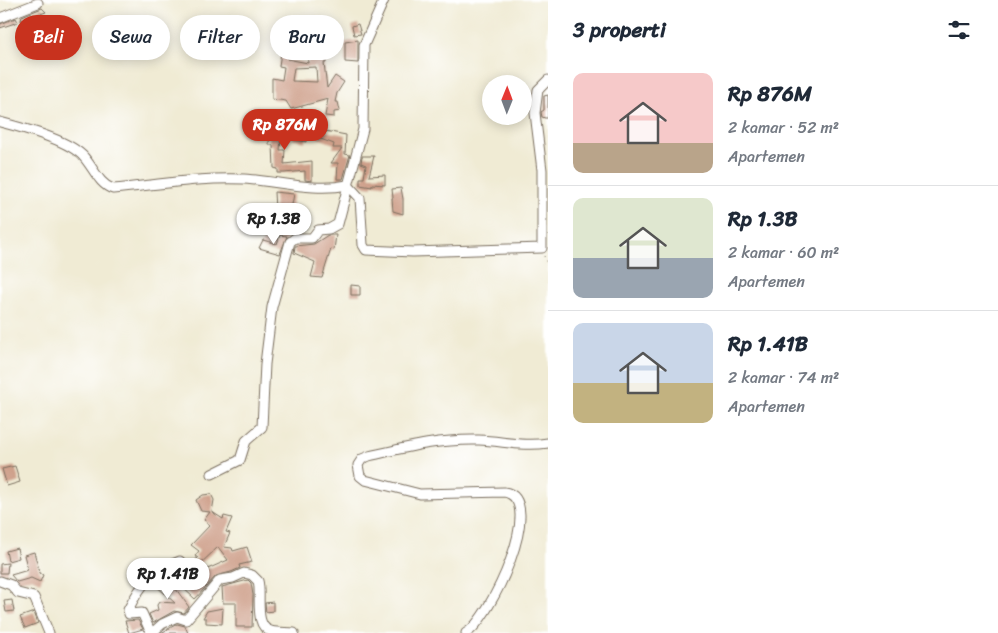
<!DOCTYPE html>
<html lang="id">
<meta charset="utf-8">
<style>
body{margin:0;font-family:Sriracha,sans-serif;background:#f2f2f3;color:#1f2937;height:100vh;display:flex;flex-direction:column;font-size:19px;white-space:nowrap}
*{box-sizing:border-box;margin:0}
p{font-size:16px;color:#747a83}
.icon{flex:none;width:28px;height:28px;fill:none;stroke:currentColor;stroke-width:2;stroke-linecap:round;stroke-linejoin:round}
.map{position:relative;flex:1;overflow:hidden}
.side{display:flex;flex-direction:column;background:#fff;width:450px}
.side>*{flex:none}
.guide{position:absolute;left:15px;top:15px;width:458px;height:45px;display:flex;gap:10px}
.needle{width:32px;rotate:1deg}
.controls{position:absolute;left:482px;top:75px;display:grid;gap:10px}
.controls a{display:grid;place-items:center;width:50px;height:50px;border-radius:50%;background:#fff;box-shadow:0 2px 12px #0003;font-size:25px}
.price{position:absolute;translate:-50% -42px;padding:0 11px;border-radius:18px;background:#fff;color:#222;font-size:16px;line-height:32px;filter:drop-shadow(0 1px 2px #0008)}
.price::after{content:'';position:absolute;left:50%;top:30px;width:15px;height:11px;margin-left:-8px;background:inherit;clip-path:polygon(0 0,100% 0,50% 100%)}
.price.active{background:#c8321e;color:#fff}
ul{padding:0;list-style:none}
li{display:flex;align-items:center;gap:15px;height:125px;padding:0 25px}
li+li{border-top:1px solid #e0e1e3}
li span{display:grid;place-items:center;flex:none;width:140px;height:100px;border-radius:10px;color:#555}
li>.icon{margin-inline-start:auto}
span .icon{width:60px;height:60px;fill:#fffc;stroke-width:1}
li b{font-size:21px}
h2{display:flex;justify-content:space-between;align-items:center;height:60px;padding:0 25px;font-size:21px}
.pill{padding:0 18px;border-radius:22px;background:#fff;box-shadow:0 2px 12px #0003;font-size:18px;line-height:45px}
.pill.active{background:#c8321e;color:#fff}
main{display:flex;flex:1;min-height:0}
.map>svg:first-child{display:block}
.building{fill:#ce9f89;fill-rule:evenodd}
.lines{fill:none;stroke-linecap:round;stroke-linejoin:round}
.street-casing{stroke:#7a6e5e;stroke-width:11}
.path{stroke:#7a6e5e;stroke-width:1;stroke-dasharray:1 4;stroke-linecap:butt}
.street{stroke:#fff;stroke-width:9}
</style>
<main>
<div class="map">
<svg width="548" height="633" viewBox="0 0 548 633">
<rect width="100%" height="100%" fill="#fff"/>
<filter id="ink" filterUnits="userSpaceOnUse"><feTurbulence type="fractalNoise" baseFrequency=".02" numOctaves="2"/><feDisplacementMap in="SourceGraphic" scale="10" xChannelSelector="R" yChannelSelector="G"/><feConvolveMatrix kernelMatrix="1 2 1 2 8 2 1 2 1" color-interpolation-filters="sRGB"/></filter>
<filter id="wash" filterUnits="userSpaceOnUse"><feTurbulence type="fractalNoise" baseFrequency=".0096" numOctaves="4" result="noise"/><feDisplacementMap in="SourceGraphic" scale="20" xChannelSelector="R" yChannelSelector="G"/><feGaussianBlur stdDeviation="1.12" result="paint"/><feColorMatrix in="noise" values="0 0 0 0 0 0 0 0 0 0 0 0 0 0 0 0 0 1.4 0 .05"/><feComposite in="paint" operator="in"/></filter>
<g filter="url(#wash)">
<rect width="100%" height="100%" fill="#f0ebd4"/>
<g id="blocks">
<!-- building -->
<g class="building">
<path d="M42,8L46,12L21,21L22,16Z"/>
<path d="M16,18L18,22L0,28V24Z"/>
<path d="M358,24L361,34L354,35L352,26Z"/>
<path d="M337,32L340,44L323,46L326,57V63H324L327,88L335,76L344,82L337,93L335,102H338L340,111L334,112V117L325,116L328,99L291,109L286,101L272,99V78L282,80L284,67L279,66L281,52L288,53L287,59L308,63L306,41ZM316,67L317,82L292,81L294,68Z"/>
<path d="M358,40V63L345,62V42Z"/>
<path d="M548,95V118H545L542,117L541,112L544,110V96Z"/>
<path d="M285,114L286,122H279L278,138H281L280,150H285L284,164L312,161V181L305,180V171L284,173H278V169L274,168L273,145H269L270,115Z"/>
<path d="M294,130L308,131L306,142L293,139Z"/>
<path d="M320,130L346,135L345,154L350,155L343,179H337L338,163H331L342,148H333L334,144L318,138Z"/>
<path d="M362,156H374L369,176L385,175V185L372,184V187L360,185V178H364L366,165L361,163Z"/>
<path d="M401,188L403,199V214L393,211L392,198H393L392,189Z"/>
<path d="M274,192L294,194L288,225L280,224L271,218L273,209L275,210Z"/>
<path d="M280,235L287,236L280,254L259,248L263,240L277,244Z"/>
<path d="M328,235H336L334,250L331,249L322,278L311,277L315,262L294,253L295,246L314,244Z"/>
<path d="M351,285L360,286V295H351Z"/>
<path d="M15,466L20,482L7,486L2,469Z"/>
<path d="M211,494L214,500L212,512L223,519L224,516L232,518L226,532L230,533L224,547L232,548L233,551L247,547L252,562L239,565L240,568L231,572L216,576L195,599L181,586L189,580L187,578L228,560L218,547L197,567L193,562L198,558L195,556L199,551L191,545L210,525L204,520L210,512L201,511L196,500L203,495Z"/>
<path d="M17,548L19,558L8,561L6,551Z"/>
<path d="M34,552L40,573L43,575L40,582L31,578L17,582L11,575L28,570L24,555Z"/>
<path d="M8,563L7,573H0V564Z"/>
<path d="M165,574L189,607L184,613L174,611L153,623L149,614L158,610L157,605L159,602L175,603L153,583Z"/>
<path d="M248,580L251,583L253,595L252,627H236V603H223L222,587Z"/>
<path d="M12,600L14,611L6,612L4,601Z"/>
<path d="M273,602V611L266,612L265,603Z"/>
<path d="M223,608L222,624L206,623V618H203L207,611Z"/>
<path d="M34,612L38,623L25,628L20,617Z"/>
<path d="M138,620L143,629L129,633L125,621Z"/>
<path d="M177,624L185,626L188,633H161Z"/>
</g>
</g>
</g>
<g filter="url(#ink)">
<use href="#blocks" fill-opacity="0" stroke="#7a6e5e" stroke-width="1"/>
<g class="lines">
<defs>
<g id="street">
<path d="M0,18L38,3"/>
<path d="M0,122C23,128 65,139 82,155C93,166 98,184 113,189C157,185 200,177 244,179C279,181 313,192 348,185L360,198L363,245L366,250L413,252L542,248V170L535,113L538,90L548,80"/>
<path d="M212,474L240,460L246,441L262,427L265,364L272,307L290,242L295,238H312L318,230L329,229L338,224L363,129L364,45L384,0"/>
<path d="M0,581L11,585L18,593L34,597L49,633"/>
<path d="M151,633L142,613L129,614L128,610C142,582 151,572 180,561"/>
<path d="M152,633L162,624L177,617L186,620L220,580L233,578L244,573L252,575L258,581C262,593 253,627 271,631C278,633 287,632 294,633"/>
<path d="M466,633C490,620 548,498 504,492L420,494L365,480L360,476L358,465L362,459L369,456C408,447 439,439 479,440C503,441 524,447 548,443"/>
</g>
</defs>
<!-- street casing -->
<use href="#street" class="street-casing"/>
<!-- path -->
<path class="path" d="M544,256L548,267"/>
<!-- street -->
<use href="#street" class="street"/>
</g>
</g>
</svg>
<div class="controls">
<a><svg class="needle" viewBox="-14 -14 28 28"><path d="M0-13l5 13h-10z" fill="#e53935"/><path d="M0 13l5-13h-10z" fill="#747a83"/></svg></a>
</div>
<b class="price active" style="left:285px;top:151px">Rp 876M</b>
<b class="price" style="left:274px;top:245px">Rp 1.3B</b>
<b class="price" style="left:168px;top:600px">Rp 1.41B</b>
<div class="guide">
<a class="pill active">Beli</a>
<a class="pill">Sewa</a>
<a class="pill">Filter</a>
<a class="pill">Baru</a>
</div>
</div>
<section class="side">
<h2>3 properti<svg class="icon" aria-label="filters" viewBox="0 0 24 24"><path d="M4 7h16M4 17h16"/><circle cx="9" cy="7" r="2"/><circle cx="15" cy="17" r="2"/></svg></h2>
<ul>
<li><span style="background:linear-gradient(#f6c9c9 70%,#b9a48a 0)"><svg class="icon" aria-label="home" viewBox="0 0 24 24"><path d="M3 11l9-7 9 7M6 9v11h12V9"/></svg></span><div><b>Rp 876M</b><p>2 kamar · 52 m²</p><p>Apartemen</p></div></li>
<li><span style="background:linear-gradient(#dfe7d0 60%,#9aa5b1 0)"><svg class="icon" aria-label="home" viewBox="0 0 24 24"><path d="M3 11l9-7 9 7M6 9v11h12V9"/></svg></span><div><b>Rp 1.3B</b><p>2 kamar · 60 m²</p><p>Apartemen</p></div></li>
<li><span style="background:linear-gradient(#c9d6e8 60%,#c2b280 0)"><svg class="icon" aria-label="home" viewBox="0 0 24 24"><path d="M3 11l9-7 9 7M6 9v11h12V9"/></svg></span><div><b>Rp 1.41B</b><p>2 kamar · 74 m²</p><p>Apartemen</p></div></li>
</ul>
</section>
</main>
